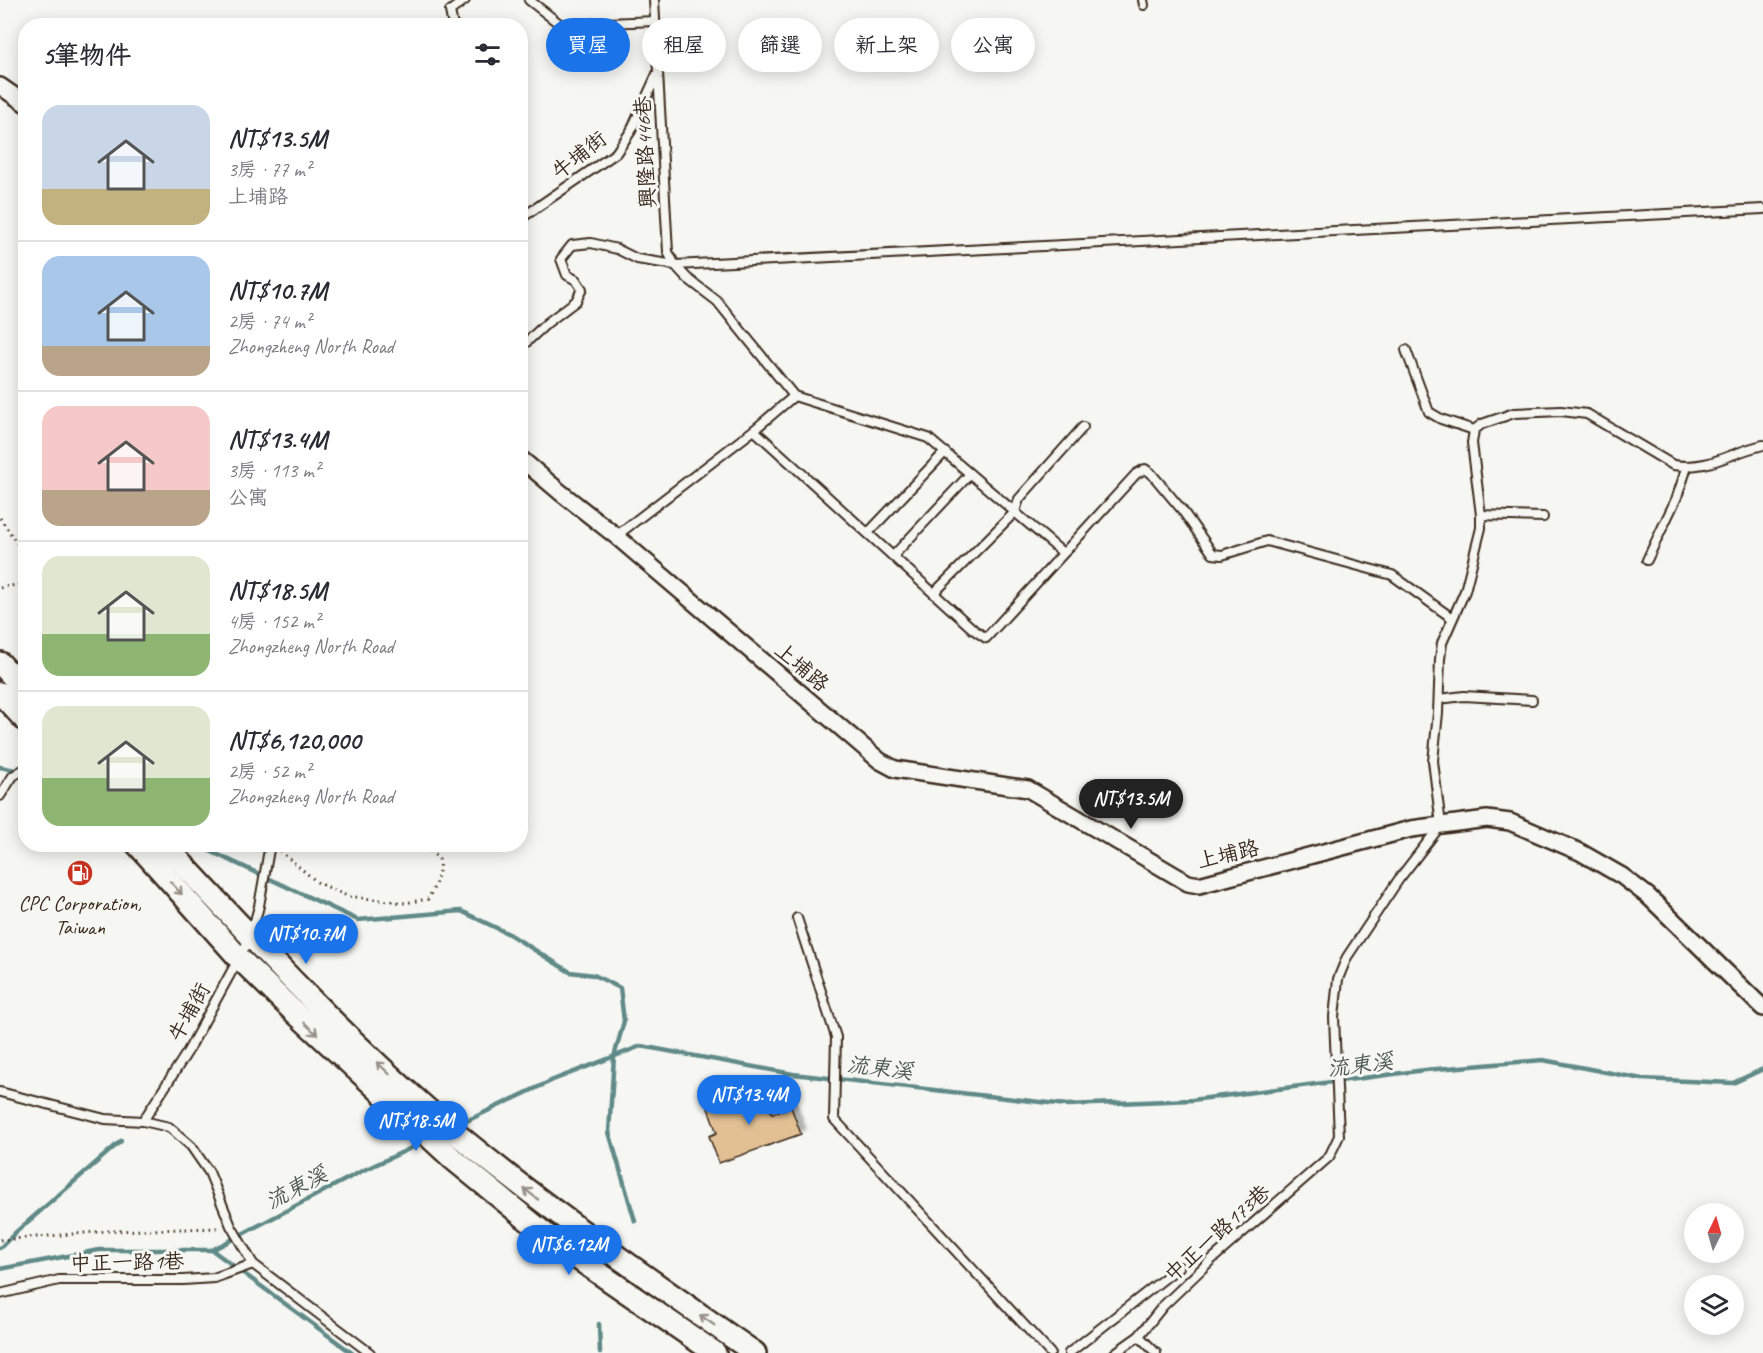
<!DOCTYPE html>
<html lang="zh-TW">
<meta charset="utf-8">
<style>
body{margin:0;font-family:Caveat,"LXGW WenKai TC",sans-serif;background:#f7f7f7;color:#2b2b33;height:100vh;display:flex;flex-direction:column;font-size:22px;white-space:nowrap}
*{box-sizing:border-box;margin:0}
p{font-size:20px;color:#7c7c81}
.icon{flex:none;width:33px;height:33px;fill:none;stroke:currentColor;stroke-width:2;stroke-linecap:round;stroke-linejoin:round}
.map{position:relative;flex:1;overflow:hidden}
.details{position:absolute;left:18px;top:18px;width:510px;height:834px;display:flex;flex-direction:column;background:#fff;border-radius:24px;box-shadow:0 3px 15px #0003}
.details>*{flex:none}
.banner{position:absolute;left:546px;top:18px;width:570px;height:54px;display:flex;gap:12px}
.needle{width:39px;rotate:5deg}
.tools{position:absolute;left:1684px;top:1203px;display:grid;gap:12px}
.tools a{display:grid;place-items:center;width:60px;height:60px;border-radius:50%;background:#fff;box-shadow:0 3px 15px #0003;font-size:30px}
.price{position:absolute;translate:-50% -51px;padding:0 14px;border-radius:21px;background:#1a73e8;color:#fff;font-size:20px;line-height:39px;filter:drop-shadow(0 2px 3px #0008)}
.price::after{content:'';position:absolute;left:50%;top:36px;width:18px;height:14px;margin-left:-9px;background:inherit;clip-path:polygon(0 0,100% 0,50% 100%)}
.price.active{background:#222;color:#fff}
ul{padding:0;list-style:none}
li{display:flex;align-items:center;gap:18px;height:150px;padding:0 24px}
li+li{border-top:2px solid #e1e1e2}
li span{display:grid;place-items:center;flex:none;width:168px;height:120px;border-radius:18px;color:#555}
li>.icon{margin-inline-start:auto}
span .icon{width:72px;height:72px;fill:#fffc;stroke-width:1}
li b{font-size:26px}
h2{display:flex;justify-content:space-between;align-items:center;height:72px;padding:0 24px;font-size:26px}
.pill{padding:0 21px;border-radius:27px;background:#fff;box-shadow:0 3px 15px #0003;font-size:21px;line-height:54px}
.pill.active{background:#1a73e8;color:#fff}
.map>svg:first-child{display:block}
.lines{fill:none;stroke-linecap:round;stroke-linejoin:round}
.stream{stroke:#608a88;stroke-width:4.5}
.building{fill:#e2c094;stroke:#3b2a1e;stroke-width:1.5;filter:url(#shadow)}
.lane-casing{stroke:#3b2a1e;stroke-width:12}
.street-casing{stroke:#3b2a1e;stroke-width:20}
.secondary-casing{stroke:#3b2a1e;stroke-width:26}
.path{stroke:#3b2a1e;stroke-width:3;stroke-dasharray:1.5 4.5;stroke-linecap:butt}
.lane{stroke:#f6f6f2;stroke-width:8}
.street{stroke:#f6f6f2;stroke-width:15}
.secondary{stroke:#f6f6f2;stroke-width:21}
.oneway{stroke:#989088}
.labels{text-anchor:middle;stroke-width:6;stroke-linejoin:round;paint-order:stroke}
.street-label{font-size:21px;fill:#3b2a1e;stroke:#f6f6f2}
.poi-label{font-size:21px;fill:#3b2a1e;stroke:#f6f6f2}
.water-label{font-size:22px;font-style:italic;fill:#4e5a53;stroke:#f6f6f2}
</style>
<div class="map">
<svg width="1763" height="1353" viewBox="0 0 1763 1353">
<defs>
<filter id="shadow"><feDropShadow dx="5" dy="-5" stdDeviation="1.5" flood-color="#0004"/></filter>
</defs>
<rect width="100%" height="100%" fill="#f6f6f2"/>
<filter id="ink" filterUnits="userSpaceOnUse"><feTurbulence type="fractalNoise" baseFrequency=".0167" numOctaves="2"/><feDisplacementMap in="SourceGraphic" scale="12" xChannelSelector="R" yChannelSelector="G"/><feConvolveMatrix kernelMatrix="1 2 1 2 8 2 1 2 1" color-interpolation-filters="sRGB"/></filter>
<g filter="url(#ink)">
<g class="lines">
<!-- stream -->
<g class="stream">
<path d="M0,767L20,771"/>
<path d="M195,844L358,920L461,911L509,934L570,972L594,975L620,988L624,1021L614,1057L609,1132L635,1221"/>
<path d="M456,1126L553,1080L641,1046L793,1074L1067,1105L1192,1100L1425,1070L1543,1060L1642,1079L1733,1083L1763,1069"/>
<path d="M0,1248L16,1232L121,1141"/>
<path d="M212,1250L352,1353"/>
<path d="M0,1269L99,1250H212L360,1172L424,1142"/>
<path d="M599,1324L600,1353"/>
</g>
</g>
<!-- building -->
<path class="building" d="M762,1088L772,1114L791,1107L801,1134L719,1163L709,1136L717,1133L708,1108Z"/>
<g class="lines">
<defs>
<g id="lane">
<path d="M529,0L561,25L655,21"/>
<path d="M654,0L668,252L675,265L687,278L717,301L794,396L928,438L1063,553"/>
<path d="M1143,0L1144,5"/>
<path d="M453,26L450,11L465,0"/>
<path d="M520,219L616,153L631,131L657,74"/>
<path d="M520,348L547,323L576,301L582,289L576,280L567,275L561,259L572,245L591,243L617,249L637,259L675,265L1763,209"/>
<path d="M1406,350L1429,412L1441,419L1474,430"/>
<path d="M754,430L974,630L986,638L1136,474L1145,469L1151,473L1182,510L1213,554L1222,555L1267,541L1392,575L1452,618"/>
<path d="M1481,515L1543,517"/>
<path d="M868,533L945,452"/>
<path d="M616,536L754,430L794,396"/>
<path d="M893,556L970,474"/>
<path d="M1647,560L1677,497L1687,467"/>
<path d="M934,593L1015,512L1019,499L1083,427"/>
<path d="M1439,699L1464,696L1532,700"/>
<path d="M0,796L13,776L26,768"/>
<path d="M797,918L836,1037L834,1119L1050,1353"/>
<path d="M0,1092L105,1119L143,1121L169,1127L191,1146L209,1172L231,1226L253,1264L370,1353"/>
<path d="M143,1121L188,1051L251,936L259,906L270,844"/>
<path d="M0,1294L59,1280H183L214,1278L253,1264"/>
<path d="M1139,1336L1156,1353"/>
<path d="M1069,1353L1179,1267"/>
<path d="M1115,1353L1139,1336L1163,1306L1210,1261L1329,1157L1339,1136L1334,1017L1338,979L1347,957L1399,879L1441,825L1433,761L1438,713L1440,659L1442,643L1465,591L1481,528V515L1472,443L1474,430L1482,424L1514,413L1561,411L1587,414L1673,465C1711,470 1728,453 1763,445"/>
</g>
<g id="street">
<path d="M0,86L26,104"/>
<path d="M520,458L560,492L616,536L880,761L895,769L1028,789L1188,883L1199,885L1411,829L1487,819L1510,822L1580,852L1622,876L1648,896L1763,1008"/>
</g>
<g id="secondary">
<path d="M0,663L26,691"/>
<path d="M0,693L26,721"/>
<path d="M137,844L239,958L290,1008L453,1159L561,1247L715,1353"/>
<path d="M164,844C249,935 333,1027 427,1109C530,1198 643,1275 755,1353"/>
</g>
</defs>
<!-- lane casing -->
<use href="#lane" class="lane-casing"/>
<!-- street casing -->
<use href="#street" class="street-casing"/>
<!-- secondary casing -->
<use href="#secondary" class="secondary-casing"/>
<!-- path -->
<g class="path">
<path d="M0,518L26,556"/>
<path d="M0,588L26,583"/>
<path d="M280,851L317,882L347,896L405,903L428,899C435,886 441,874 439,859L422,844"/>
<path d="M0,1240L109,1231L220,1228"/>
</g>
<!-- lane -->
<use href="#lane" class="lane"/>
<!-- street -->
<use href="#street" class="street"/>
<!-- secondary -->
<use href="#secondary" class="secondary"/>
</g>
<!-- one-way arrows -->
<defs><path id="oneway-shaft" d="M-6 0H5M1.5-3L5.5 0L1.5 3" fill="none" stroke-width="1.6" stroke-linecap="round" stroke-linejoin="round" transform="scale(1.5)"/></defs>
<g class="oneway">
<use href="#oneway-shaft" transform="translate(176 888) rotate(48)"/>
<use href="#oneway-shaft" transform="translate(311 1029) rotate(43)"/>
<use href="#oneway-shaft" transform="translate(383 1068) rotate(-137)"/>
<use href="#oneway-shaft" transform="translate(531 1194) rotate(-142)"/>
<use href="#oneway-shaft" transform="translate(707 1320) rotate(-145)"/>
</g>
</g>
<!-- icons -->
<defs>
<symbol id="fuel-disc" viewBox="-11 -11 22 22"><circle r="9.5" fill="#c8321e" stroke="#f6f6f2"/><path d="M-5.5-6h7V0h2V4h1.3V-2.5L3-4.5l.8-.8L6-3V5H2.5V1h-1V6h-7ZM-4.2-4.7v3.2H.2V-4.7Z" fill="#fff"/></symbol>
</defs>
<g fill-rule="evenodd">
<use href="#fuel-disc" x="65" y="858" width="30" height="30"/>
</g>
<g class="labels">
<!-- street labels -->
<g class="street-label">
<text transform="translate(645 152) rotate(-93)" y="7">興隆路446巷</text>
<text transform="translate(579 155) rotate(-38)" y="7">牛埔街</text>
<text transform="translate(802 667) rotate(40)" y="7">上埔路</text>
<text transform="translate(1228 854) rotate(-13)" y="7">上埔路</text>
<text transform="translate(189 1012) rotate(-61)" y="7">牛埔街</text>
<text transform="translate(1217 1233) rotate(-42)" y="7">中正一路173巷</text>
<text transform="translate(127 1262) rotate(-1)" y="7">中正一路1巷</text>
</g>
<!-- poi labels -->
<g class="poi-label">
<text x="80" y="910">CPC Corporation,<tspan x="80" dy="24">Taiwan</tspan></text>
</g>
<!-- water labels -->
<g class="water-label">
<text transform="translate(1360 1064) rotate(-7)" y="8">流東溪</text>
<text transform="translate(880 1067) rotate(7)" y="8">流東溪</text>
<text transform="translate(296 1187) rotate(-28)" y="8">流東溪</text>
</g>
</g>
</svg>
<div class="tools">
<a><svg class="needle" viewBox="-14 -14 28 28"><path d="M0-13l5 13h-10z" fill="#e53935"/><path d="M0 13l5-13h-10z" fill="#7c7c81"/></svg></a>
<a><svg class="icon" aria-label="layers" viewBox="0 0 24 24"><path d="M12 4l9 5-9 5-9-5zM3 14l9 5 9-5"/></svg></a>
</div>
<b class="price active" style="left:1131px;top:830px">NT$13.5M</b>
<b class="price" style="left:306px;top:965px">NT$10.7M</b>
<b class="price" style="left:749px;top:1126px">NT$13.4M</b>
<b class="price" style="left:416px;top:1152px">NT$18.5M</b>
<b class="price" style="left:569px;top:1276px">NT$6.12M</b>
<div class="banner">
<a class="pill active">買屋</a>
<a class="pill">租屋</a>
<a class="pill">篩選</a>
<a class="pill">新上架</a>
<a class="pill">公寓</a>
</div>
<section class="details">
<h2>5筆物件<svg class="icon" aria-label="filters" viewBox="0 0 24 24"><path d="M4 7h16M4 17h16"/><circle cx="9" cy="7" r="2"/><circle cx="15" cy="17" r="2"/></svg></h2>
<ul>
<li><span style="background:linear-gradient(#c9d6e8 70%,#c2b280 0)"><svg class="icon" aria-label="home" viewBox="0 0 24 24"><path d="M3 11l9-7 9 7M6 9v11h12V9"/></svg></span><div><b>NT$13.5M</b><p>3房 · 77 m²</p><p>上埔路</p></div></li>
<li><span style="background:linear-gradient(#a9c7e8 75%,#b9a48a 0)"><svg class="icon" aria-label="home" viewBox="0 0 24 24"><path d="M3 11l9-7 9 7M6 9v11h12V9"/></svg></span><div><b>NT$10.7M</b><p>2房 · 74 m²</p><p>Zhongzheng North Road</p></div></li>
<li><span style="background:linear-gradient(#f6c9c9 70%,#b9a48a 0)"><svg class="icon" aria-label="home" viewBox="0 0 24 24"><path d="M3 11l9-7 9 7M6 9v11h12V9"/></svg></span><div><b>NT$13.4M</b><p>3房 · 113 m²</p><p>公寓</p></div></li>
<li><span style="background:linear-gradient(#dfe7d0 65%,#8fb573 0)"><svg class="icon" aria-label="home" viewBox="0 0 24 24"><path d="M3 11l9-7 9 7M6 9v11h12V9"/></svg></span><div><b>NT$18.5M</b><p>4房 · 152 m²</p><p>Zhongzheng North Road</p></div></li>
<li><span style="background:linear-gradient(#dfe7d0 60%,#8fb573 0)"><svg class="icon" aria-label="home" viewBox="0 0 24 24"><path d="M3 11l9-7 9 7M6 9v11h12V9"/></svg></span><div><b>NT$6,120,000</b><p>2房 · 52 m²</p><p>Zhongzheng North Road</p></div></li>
</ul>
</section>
</div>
